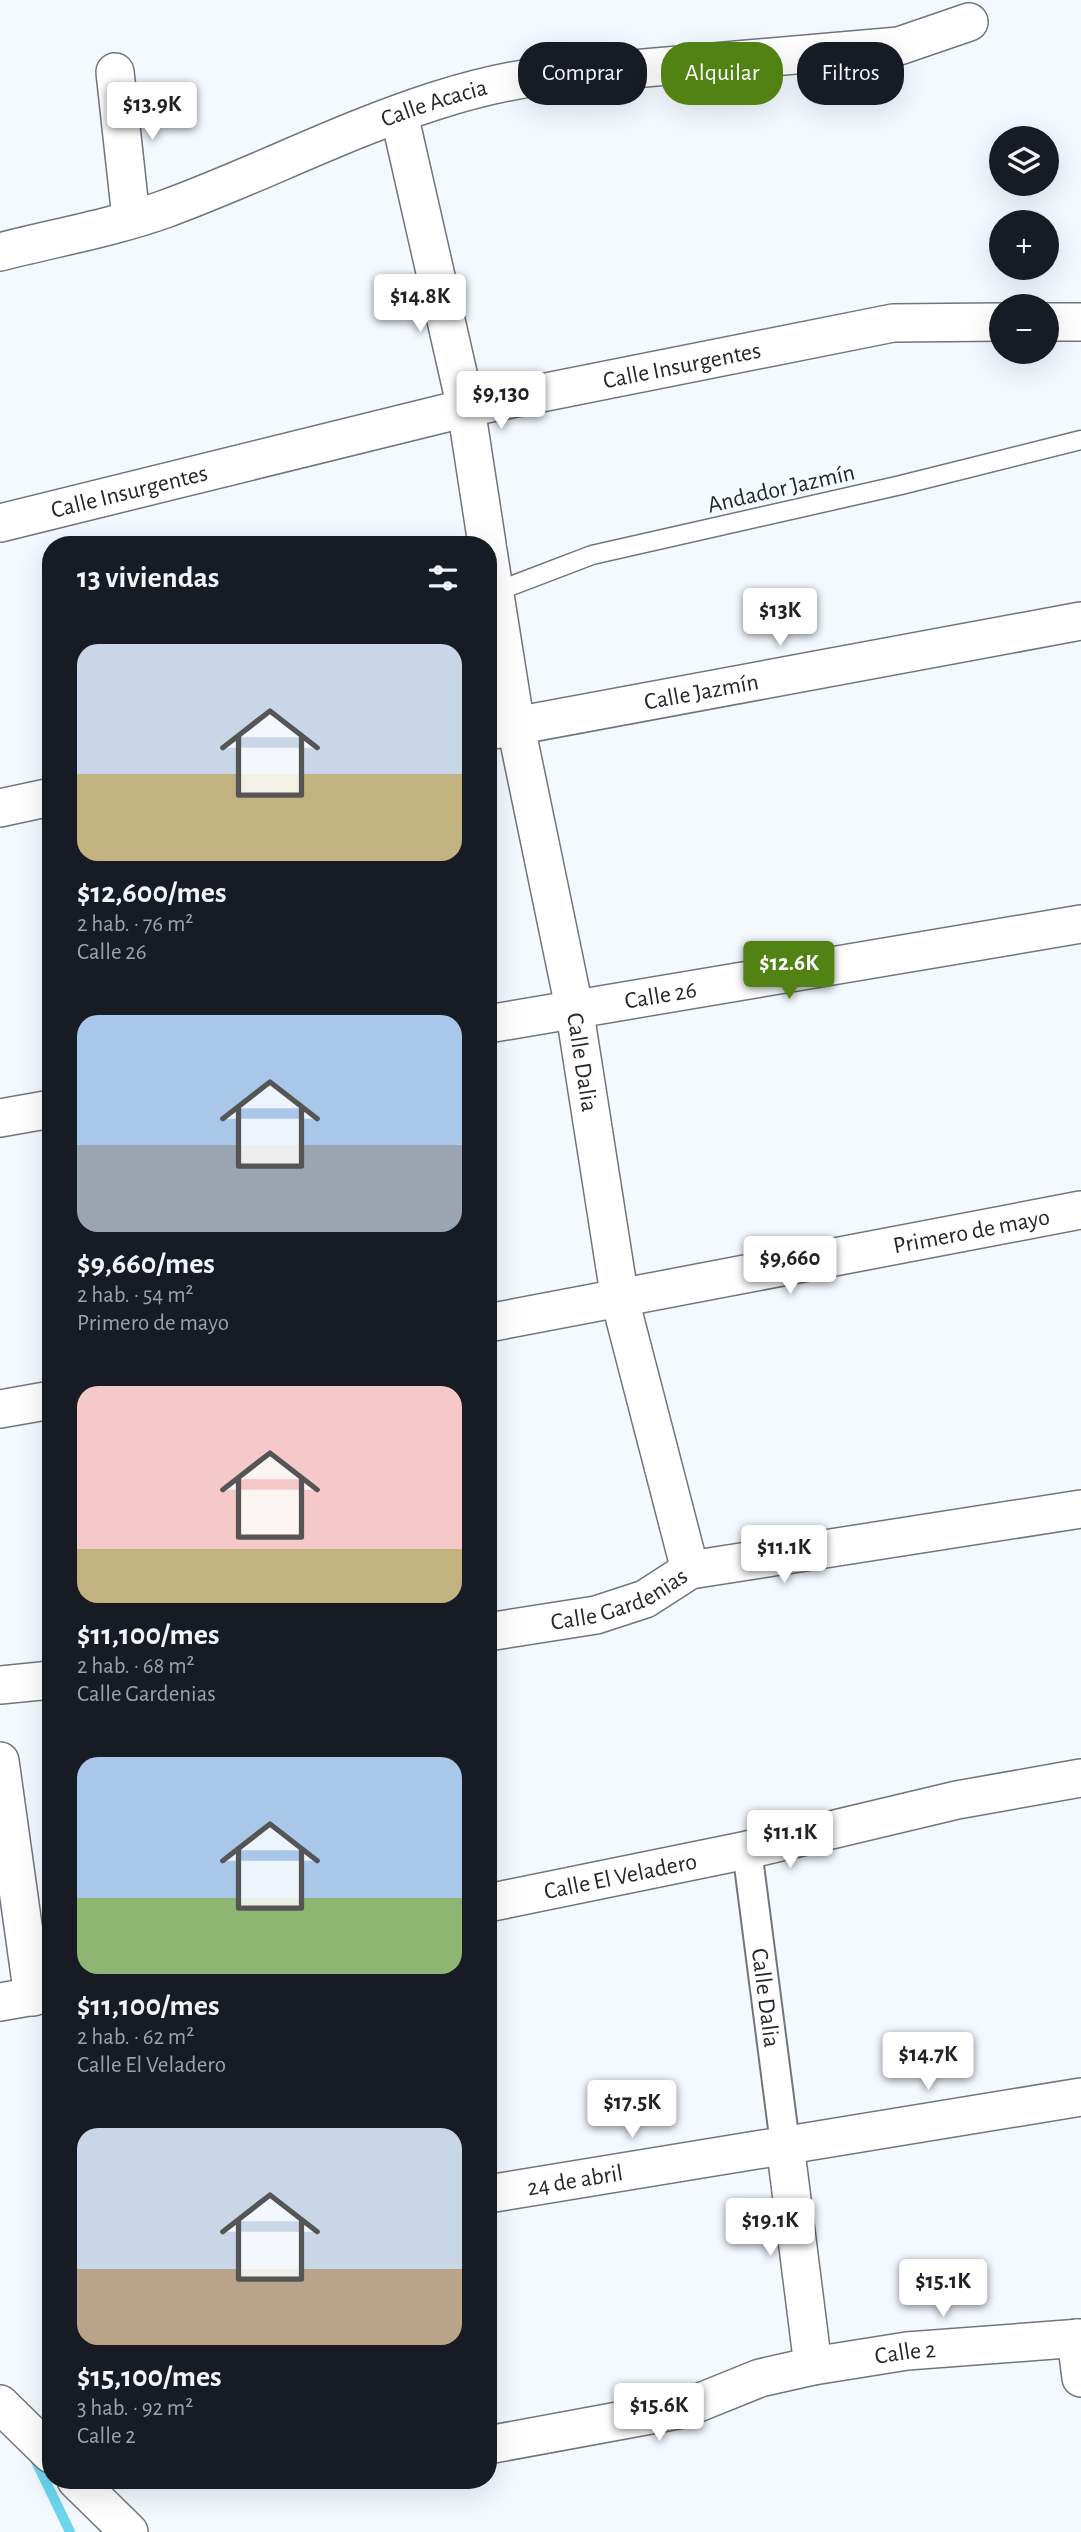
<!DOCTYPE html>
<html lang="es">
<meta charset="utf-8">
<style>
body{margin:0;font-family:"Alegreya Sans",sans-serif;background:#242831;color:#f1f3f6;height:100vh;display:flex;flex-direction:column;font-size:26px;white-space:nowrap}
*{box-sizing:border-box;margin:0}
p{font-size:23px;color:#9ea1a6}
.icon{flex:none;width:38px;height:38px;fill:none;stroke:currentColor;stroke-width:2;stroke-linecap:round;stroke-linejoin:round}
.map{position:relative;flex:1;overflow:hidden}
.side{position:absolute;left:42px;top:536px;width:455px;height:1953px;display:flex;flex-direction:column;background:#171b24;border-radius:28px;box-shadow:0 7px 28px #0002}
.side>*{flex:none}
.top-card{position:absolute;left:518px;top:42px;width:457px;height:63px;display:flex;gap:14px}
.tools{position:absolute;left:989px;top:126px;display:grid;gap:14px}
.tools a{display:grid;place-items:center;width:70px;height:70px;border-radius:50%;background:#171b24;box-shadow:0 7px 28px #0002;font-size:35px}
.price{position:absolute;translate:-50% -60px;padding:0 16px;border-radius:7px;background:#fff;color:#222;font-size:23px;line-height:46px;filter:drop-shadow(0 2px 4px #0008)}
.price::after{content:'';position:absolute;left:50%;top:42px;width:21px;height:16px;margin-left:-10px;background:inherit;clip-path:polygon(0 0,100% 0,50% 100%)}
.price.current{background:#518213;color:#fff}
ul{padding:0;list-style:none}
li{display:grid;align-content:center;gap:14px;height:371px;padding:0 35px}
li span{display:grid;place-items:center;height:217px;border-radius:21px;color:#555}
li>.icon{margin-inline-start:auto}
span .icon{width:126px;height:126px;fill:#fffc;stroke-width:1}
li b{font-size:30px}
h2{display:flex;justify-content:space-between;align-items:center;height:84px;padding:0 35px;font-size:30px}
.chip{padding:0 24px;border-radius:28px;background:#171b24;box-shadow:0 7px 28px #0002;font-size:24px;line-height:63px}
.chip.current{background:#518213;color:#fff}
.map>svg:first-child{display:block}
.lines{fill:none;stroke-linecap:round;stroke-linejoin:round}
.stream{stroke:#6cd6ef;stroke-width:10}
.service-casing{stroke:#72757b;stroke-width:21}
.pedestrian-casing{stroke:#72757b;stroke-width:32}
.minor-casing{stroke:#72757b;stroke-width:40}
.service{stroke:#fff;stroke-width:18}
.pedestrian{stroke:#fff;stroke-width:28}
.minor{stroke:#fff;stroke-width:37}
.labels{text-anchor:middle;stroke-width:6;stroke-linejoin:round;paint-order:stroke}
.street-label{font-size:24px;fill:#26272a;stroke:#f4f8ff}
</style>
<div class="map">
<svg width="1081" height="2532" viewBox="0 0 1081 2532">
<rect width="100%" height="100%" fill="#f4f8ff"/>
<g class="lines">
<!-- stream -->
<path class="stream" d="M33,2455L70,2532"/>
<defs>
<path id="service" d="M495,592L592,555L901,485L1081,440"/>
<g id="pedestrian">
<path id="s1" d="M747,1850L785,2144"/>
</g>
<g id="minor">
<path d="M115,72L131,218"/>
<path d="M399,114L466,408L487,544"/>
<path id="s2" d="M0,252C54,238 112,228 165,209C305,158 445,73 598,72L899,46L969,22"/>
<path d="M1046,322H1081"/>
<path id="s3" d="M0,523L466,408L893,323L1001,322"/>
<path id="s4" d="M488,551L516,727L574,1007L620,1300L690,1570"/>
<path id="s5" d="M488,731L1081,621"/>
<path d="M0,808L51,797"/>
<path id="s6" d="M488,1024L1081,924"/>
<path d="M0,1118L51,1109"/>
<path id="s7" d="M488,1323L1081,1210"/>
<path d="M0,1409L51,1400"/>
<path id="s8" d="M488,1632L596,1615L645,1599L690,1570L1081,1509"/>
<path d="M0,1685L51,1680"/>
<path d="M0,1761L33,1997"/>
<path id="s9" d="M488,1903L747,1850L957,1800L1081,1778"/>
<path d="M0,2002L51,1993"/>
<path d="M785,2144L813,2366"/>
<path id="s10" d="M488,2194L1081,2097"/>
<path d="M1076,2338L1081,2378"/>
<path d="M0,2404L51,2454"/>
<path id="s11" d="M488,2445L683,2409L760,2378L813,2366L907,2351L1081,2338"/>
<path d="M76,2480L129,2532"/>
</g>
</defs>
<!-- service casing -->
<use href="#service" class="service-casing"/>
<!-- pedestrian casing -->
<use href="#pedestrian" class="pedestrian-casing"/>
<!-- minor casing -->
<use href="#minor" class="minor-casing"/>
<!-- service -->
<use href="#service" class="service"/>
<!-- pedestrian -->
<use href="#pedestrian" class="pedestrian"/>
<!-- minor -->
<use href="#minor" class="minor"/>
</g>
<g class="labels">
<!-- street labels -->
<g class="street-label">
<text dy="8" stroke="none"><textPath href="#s2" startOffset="460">Calle Acacia</textPath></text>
<text dy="8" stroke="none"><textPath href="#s3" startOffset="700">Calle Insurgentes</textPath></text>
<text transform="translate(781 488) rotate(-13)" y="8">Andador Jazmín</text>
<text dy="8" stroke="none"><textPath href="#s3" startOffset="133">Calle Insurgentes</textPath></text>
<text dy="8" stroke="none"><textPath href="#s5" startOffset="217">Calle Jazmín</textPath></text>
<text dy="8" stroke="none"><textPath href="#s6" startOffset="175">Calle 26</textPath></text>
<text dy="8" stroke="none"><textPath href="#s4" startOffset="520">Calle Dalia</textPath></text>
<text dy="8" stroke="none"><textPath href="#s7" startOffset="492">Primero de mayo</textPath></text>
<text dy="8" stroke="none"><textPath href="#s8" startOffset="136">Calle Gardenias</textPath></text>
<text dy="8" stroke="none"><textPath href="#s9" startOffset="135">Calle El Veladero</textPath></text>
<text dy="8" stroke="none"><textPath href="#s1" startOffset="149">Calle Dalia</textPath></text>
<text dy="8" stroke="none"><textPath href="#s10" startOffset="88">24 de abril</textPath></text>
<text dy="8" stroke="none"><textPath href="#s11" startOffset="429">Calle 2</textPath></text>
</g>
</g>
</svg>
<div class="tools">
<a><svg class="icon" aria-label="layers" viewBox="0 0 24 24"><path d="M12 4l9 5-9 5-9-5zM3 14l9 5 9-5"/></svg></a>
<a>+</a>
<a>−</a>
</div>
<b class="price" style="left:152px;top:142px">$13.9K</b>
<b class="price" style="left:420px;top:334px">$14.8K</b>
<b class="price" style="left:501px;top:431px">$9,130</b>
<b class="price" style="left:780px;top:648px">$13K</b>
<b class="price current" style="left:789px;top:1001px">$12.6K</b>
<b class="price" style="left:790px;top:1296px">$9,660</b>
<b class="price" style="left:784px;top:1585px">$11.1K</b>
<b class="price" style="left:790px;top:1870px">$11.1K</b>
<b class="price" style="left:928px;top:2092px">$14.7K</b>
<b class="price" style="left:632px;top:2140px">$17.5K</b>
<b class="price" style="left:770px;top:2258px">$19.1K</b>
<b class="price" style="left:943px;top:2319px">$15.1K</b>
<b class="price" style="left:659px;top:2443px">$15.6K</b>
<div class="top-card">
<a class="chip">Comprar</a>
<a class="chip current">Alquilar</a>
<a class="chip">Filtros</a>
</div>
<section class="side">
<h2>13 viviendas<svg class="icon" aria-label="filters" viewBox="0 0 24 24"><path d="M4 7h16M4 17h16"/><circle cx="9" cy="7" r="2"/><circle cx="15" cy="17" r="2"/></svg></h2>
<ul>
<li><span style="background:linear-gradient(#c9d6e8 60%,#c2b280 0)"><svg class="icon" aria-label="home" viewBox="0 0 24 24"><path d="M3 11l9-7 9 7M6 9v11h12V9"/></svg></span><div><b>$12,600/mes</b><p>2 hab. · 76 m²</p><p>Calle 26</p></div></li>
<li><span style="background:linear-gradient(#a9c7e8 60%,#9aa5b1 0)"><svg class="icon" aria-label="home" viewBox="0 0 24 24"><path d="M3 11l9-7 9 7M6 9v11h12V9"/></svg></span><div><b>$9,660/mes</b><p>2 hab. · 54 m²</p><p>Primero de mayo</p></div></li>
<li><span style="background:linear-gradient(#f6c9c9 75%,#c2b280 0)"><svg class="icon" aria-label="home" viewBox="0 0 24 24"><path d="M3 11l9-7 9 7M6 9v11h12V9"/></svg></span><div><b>$11,100/mes</b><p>2 hab. · 68 m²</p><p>Calle Gardenias</p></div></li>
<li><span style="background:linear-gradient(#a9c7e8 65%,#8fb573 0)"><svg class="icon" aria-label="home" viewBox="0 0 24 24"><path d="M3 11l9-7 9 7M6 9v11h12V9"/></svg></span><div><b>$11,100/mes</b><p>2 hab. · 62 m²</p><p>Calle El Veladero</p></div></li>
<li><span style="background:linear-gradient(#c9d6e8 65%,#b9a48a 0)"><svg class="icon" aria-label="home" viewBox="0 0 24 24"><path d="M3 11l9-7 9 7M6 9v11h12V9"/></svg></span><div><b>$15,100/mes</b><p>3 hab. · 92 m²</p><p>Calle 2</p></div></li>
</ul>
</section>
</div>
